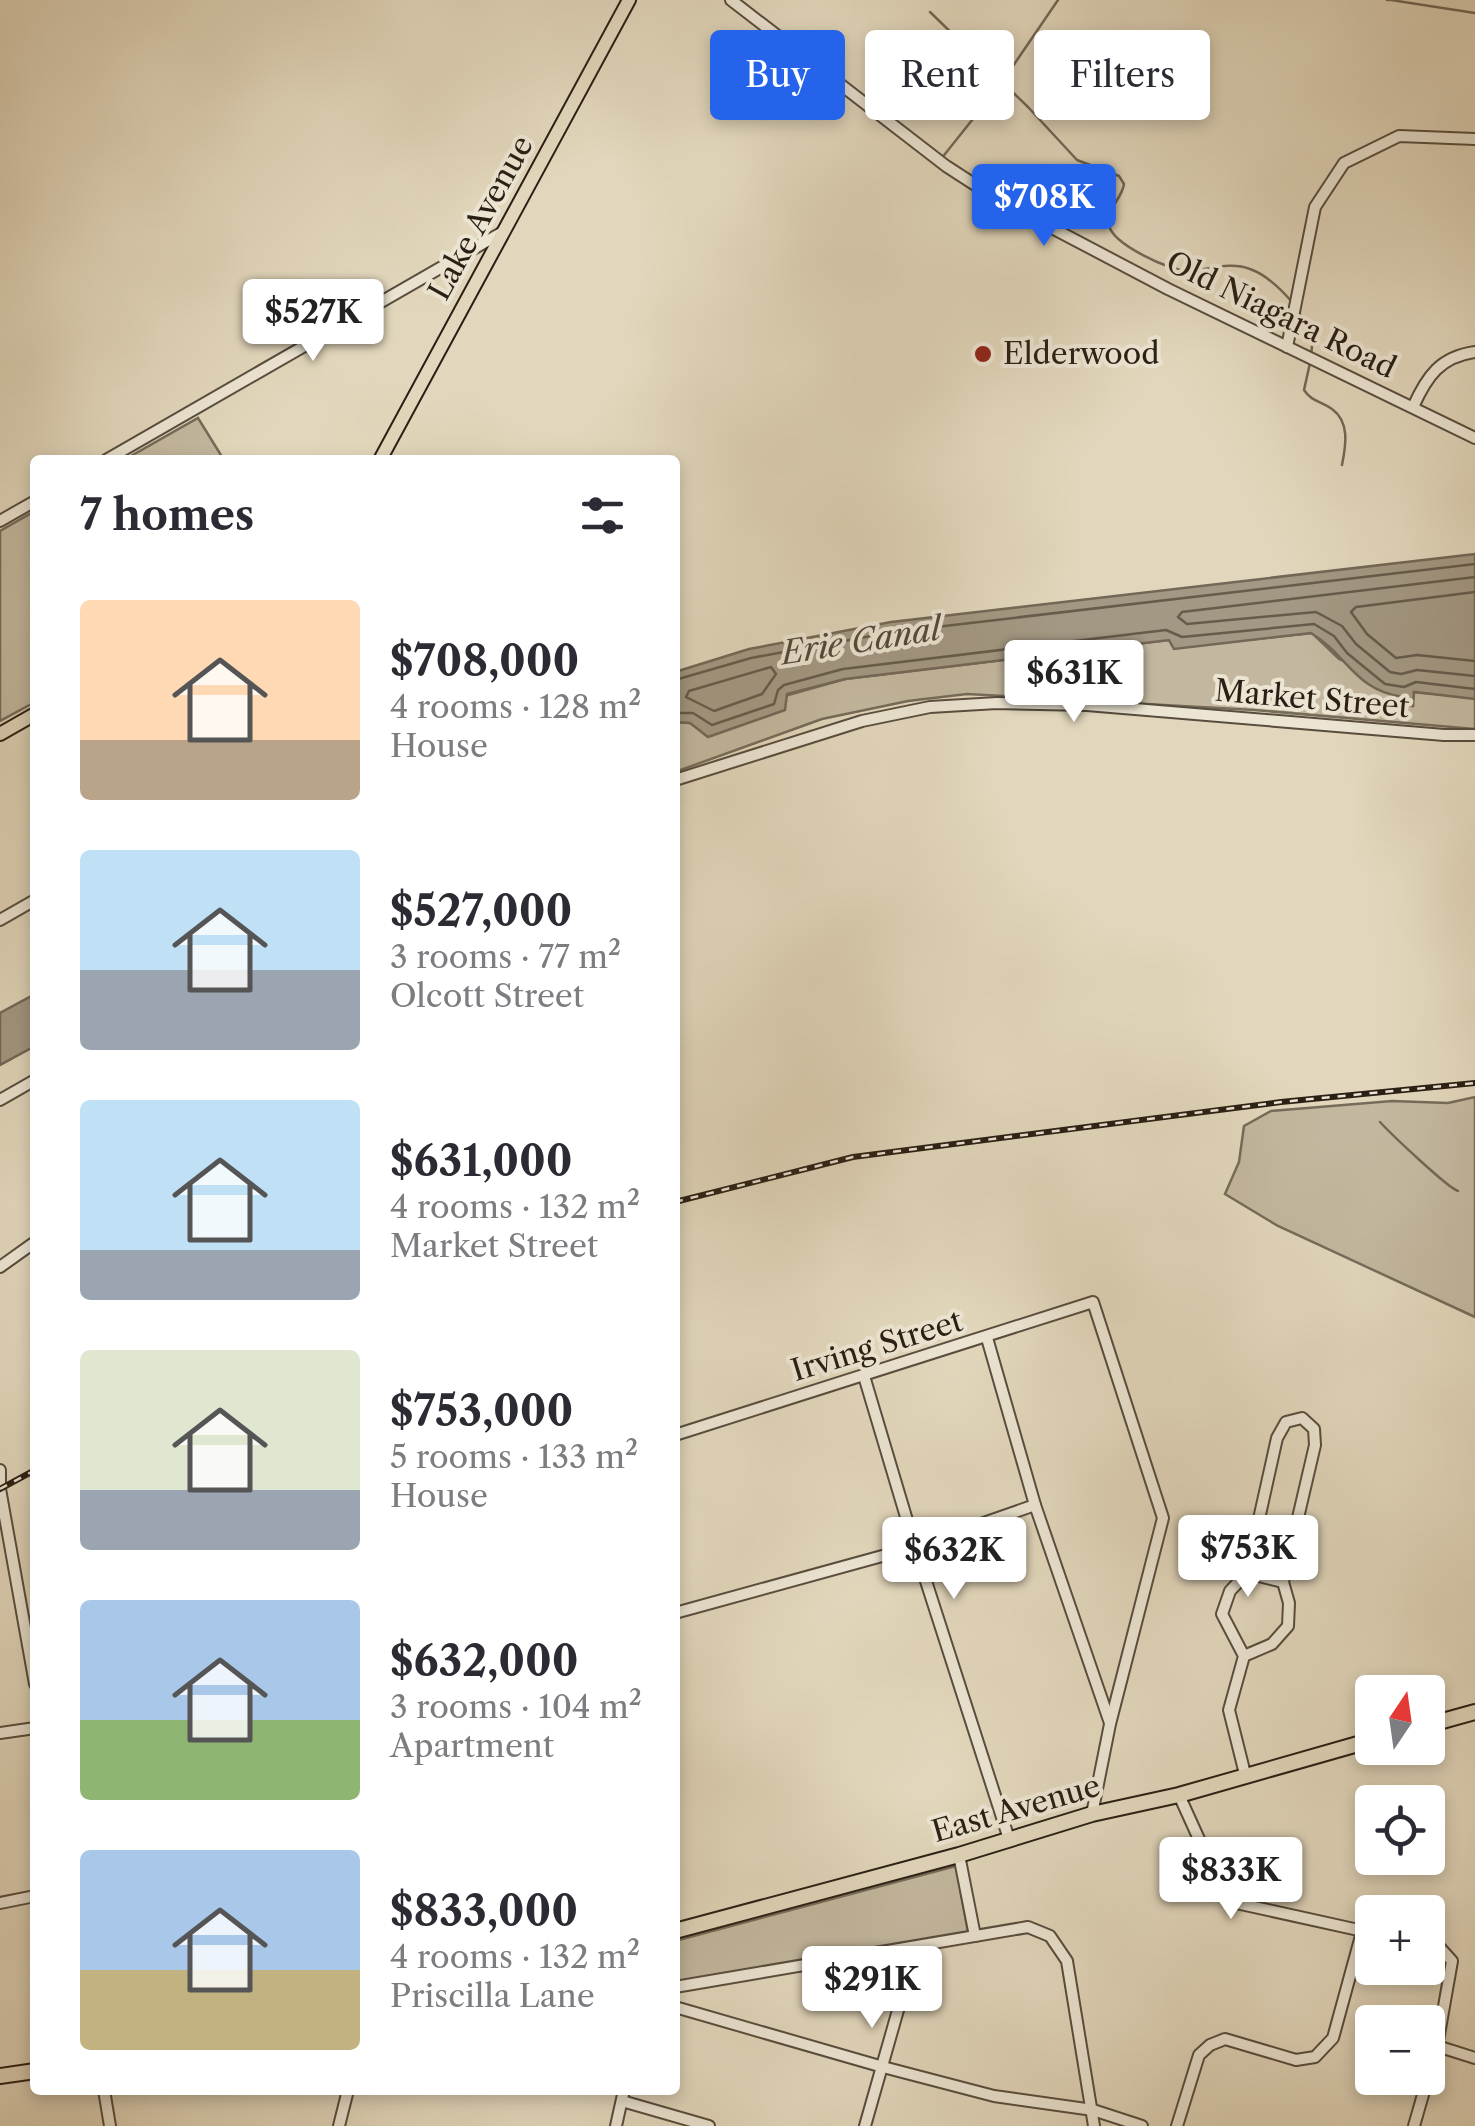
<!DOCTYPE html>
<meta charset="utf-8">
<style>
body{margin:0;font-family:"Libre Caslon Text",serif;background:#f7f7f7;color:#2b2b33;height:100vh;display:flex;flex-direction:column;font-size:38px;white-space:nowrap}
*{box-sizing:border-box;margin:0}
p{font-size:32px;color:#7c7c81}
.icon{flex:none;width:55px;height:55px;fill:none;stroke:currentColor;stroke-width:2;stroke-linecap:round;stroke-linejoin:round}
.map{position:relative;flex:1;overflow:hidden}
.drawer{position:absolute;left:30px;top:455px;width:650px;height:1640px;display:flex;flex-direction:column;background:#fff;border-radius:10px;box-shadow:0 5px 15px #0003}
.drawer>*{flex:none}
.hud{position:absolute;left:710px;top:30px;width:615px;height:90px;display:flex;gap:20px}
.needle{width:65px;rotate:13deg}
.tools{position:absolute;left:1355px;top:1675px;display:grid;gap:20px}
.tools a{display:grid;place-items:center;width:90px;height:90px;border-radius:10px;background:#fff;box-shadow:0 5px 15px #0003;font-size:50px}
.price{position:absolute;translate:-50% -85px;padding:0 22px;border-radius:10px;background:#fff;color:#222;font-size:32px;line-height:65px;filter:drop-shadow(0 2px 5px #0008)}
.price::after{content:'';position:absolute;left:50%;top:60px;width:30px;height:22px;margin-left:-15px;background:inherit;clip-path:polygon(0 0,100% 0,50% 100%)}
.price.selected{background:#2563eb;color:#fff}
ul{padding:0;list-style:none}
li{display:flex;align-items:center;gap:30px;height:250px;padding:0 50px}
li span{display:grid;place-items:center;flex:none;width:280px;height:200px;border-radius:10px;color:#555}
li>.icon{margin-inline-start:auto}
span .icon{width:120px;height:120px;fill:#fffc;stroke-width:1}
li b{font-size:42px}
h2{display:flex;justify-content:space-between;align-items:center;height:120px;padding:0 50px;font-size:42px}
.pill{padding:0 35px;border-radius:10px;background:#fff;box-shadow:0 5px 15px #0003;font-size:35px;line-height:90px}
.pill.selected{background:#2563eb;color:#fff}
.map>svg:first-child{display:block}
.green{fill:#c3b89f;stroke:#766c5a;stroke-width:2.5}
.water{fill:#a39883;stroke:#736857;stroke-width:2.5}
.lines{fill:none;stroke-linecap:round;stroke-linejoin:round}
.shore{stroke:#665c4c;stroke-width:2.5}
.stream{stroke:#736857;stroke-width:2.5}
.minor-casing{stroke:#584d3e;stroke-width:14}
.major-casing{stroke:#2a1f14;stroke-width:16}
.highway-casing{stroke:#2a1f14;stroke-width:18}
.minor{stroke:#ece5d3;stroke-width:10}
.major{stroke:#e2d7bc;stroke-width:12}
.highway{stroke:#e2d7bc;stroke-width:14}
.rail-casing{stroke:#2a1f14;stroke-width:6}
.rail{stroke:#ece5d3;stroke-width:2.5;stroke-dasharray:8;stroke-linecap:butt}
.poi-dot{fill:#8f2418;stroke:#ece5d3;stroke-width:4}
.labels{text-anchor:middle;stroke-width:8;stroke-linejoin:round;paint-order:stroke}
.street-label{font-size:30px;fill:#2a1f14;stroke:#ece5d3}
.poi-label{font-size:30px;fill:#2a1f14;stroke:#ece5d3;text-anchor:start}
.water-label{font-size:32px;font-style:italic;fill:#54493b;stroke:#ece5d3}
</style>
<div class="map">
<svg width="1475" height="2126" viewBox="0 0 1475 2126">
<rect width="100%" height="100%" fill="#e2d7bc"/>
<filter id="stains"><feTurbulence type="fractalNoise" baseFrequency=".002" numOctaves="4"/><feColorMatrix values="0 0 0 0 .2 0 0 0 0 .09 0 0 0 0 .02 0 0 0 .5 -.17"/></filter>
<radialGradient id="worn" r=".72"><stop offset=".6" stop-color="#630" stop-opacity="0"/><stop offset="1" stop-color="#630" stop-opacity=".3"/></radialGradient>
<!-- green -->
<g class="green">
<path d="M198,418L224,460H124Z"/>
<path d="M35,511V702L0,721V531Z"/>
<path d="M1312,633L1339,659L1413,692L1475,697V729L1254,710L967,694L908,701L822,719L675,772V722L690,723L845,679L1169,640L1174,648Z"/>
<path d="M1475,1097V1317L1278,1226L1225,1194L1239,1162L1244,1126L1271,1111L1392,1101L1448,1103Z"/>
<path d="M956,1866L968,1932L675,1982V1941Z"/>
</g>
<!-- water -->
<g class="water">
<path d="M1475,554V699L1414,692L1413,706L1404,705L1403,697C1354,690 1348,655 1311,633L1174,649L1169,640L845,679L787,694L785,710L708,737L690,723L675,722V672L749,649L891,622Z"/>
<path d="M35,994V1046L0,1065V1013Z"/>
</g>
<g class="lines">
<!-- shore -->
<g class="shore">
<path d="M1475,577L1182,612L1178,617L1187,624L1316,612L1342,626L1356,644L1390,672L1401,674L1417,670L1475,676"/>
<path d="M1475,592L1356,607L1351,612L1367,634L1396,658L1417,655L1475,661"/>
<path d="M771,667L776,674L762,694L714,711L686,697L689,691Z"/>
<path d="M675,680L751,658L893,632L1475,564"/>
<path d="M675,713H693L712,725L774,704L778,690L784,685L843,669L1166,630L1182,637L1314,624L1334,636L1347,653L1385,684L1404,687L1416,682L1475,689"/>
</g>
<!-- stream -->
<g class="stream">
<path d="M1387,0H1389"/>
<path d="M1391,0L1475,13"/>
<path d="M930,12L1028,107L1077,160L1119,176L1124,184C1122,199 1106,209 1109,225C1112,244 1170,271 1188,271C1208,270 1230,261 1250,269C1267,275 1280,288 1292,302"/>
<path d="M941,159L1000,85L1058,0"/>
<path d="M1299,312L1313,338L1311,355"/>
<path d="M1310,363L1304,390C1312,402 1321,401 1332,409C1350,422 1346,445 1342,465"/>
<path d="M1380,1122C1392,1135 1448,1188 1458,1191"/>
</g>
<defs>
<g id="minor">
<path d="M731,0L946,166L997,199L1168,289L1475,438"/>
<path d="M1287,347L1315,207L1344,163L1399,136L1475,139"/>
<path d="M1413,407C1427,376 1440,357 1475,352"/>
<path d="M106,460L501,233"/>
<path d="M0,521L35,501"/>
<path d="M675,780L862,721L930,707L997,703L1087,705L1444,735H1475"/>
<path d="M0,920L35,900"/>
<path d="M0,1100L35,1080"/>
<path d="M0,1267L35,1242"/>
<path d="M987,1338L1035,1505L1110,1723"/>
<path d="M864,1376L915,1547L1009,1839"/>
<path d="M675,1435L1093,1302L1163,1518L1110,1724L1092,1814"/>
<path d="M0,1470V1489L35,1684"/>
<path d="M1247,1573L1283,1582"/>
<path d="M675,1613L915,1547L1035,1505"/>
<path d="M1244,1656L1272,1644L1288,1626L1289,1603L1283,1582L1315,1445L1314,1429L1302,1418L1286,1422L1277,1438L1247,1573L1230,1591L1222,1614L1244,1656L1229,1710L1245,1774"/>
<path d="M0,1733L35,1728"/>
<path d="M1179,1795L1227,1901L1372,1933"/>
<path d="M959,1855L975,1936"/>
<path d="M0,1903L35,1896"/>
<path d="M675,1987L1028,1927L1050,1936L1067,1961L1094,2126"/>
<path d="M675,2007L883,2067L994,2096L1093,2110L1142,2126"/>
<path d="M1437,2046L1475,2058"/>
<path d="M104,2090L110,2126"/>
<path d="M622,2101L709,2126"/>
<path d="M339,2126L348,2090"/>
<path d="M616,2126L624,2090"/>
<path d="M865,2126L916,1947"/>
<path d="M1177,2126L1199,2055L1210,2045L1225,2039L1296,2060L1315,2057L1333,2038L1362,1932"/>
<path d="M1414,2126L1437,2046L1452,1961L1433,1940L1428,1939"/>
</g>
<g id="major">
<path d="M380,460L629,0"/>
<path d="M0,734L35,714"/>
</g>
<g id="highway">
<path d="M1428,1725L1475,1712"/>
<path d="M675,1931L959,1855L1092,1814L1179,1795L1372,1740"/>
<path d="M0,2076L35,2071"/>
</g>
</defs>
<!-- minor casing -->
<use href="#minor" class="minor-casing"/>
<!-- major casing -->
<use href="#major" class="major-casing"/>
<!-- highway casing -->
<use href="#highway" class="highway-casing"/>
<!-- minor -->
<use href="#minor" class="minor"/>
<!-- major -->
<use href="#major" class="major"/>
<!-- highway -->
<use href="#highway" class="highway"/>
<defs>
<g id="rail">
<path d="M675,1202L853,1157L1281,1102L1475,1083"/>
<path d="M0,1489L35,1470"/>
</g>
</defs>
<!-- rail casing -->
<use href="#rail" class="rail-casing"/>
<!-- rail -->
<use href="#rail" class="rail"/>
</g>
<!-- markers -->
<circle class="poi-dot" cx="983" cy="354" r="10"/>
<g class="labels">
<!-- street labels -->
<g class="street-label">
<text transform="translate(481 218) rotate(-61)" y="10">Lake Avenue</text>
<text transform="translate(1281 315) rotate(26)" y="10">Old Niagara Road</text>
<text transform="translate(1312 699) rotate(5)" y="10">Market Street</text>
<text transform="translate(877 1346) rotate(-17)" y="10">Irving Street</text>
<text transform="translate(1016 1809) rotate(-16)" y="10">East Avenue</text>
</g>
<!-- poi labels -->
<g class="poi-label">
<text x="1003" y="364">Elderwood</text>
</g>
<!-- water labels -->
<g class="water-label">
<text transform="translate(861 641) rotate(-9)" y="11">Erie Canal</text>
</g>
</g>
<rect width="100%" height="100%" filter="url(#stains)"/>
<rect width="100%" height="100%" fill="url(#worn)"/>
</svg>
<div class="tools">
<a><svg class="needle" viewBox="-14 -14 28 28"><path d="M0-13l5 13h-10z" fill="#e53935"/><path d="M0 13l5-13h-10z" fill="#7c7c81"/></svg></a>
<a><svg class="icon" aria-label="locate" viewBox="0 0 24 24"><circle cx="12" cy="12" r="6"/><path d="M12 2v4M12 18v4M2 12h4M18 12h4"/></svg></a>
<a>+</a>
<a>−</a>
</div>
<b class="price selected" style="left:1044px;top:249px">$708K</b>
<b class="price" style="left:313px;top:364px">$527K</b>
<b class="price" style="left:1074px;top:725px">$631K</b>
<b class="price" style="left:1248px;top:1600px">$753K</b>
<b class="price" style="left:954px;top:1602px">$632K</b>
<b class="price" style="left:1231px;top:1922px">$833K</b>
<b class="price" style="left:872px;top:2031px">$291K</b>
<div class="hud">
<a class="pill selected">Buy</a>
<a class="pill">Rent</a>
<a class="pill">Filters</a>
</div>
<section class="drawer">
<h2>7 homes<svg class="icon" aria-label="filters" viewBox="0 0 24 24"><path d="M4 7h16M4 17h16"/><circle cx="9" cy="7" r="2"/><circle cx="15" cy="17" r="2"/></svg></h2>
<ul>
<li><span style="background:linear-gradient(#ffd9b3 70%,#b9a48a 0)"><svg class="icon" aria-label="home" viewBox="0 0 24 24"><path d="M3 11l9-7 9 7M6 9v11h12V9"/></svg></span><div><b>$708,000</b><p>4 rooms · 128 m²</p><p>House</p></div></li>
<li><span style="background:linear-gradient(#bfe0f5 60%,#9aa5b1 0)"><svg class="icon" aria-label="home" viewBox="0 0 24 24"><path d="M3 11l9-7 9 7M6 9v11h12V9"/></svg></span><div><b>$527,000</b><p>3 rooms · 77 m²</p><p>Olcott Street</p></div></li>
<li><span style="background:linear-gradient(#bfe0f5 75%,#9aa5b1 0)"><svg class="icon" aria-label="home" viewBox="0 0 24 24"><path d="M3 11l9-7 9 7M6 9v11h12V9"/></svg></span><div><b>$631,000</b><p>4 rooms · 132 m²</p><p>Market Street</p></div></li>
<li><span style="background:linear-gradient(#dfe7d0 70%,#9aa5b1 0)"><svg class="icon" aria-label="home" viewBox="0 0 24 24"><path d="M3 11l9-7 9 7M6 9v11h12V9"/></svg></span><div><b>$753,000</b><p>5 rooms · 133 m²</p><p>House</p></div></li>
<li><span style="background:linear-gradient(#a9c7e8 60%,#8fb573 0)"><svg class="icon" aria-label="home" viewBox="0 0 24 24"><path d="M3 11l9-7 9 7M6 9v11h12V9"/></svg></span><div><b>$632,000</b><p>3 rooms · 104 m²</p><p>Apartment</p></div></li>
<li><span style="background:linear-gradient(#a9c7e8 60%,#c2b280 0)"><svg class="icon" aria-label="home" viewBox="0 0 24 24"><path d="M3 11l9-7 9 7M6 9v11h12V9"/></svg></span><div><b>$833,000</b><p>4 rooms · 132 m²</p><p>Priscilla Lane</p></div></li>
</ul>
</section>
</div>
